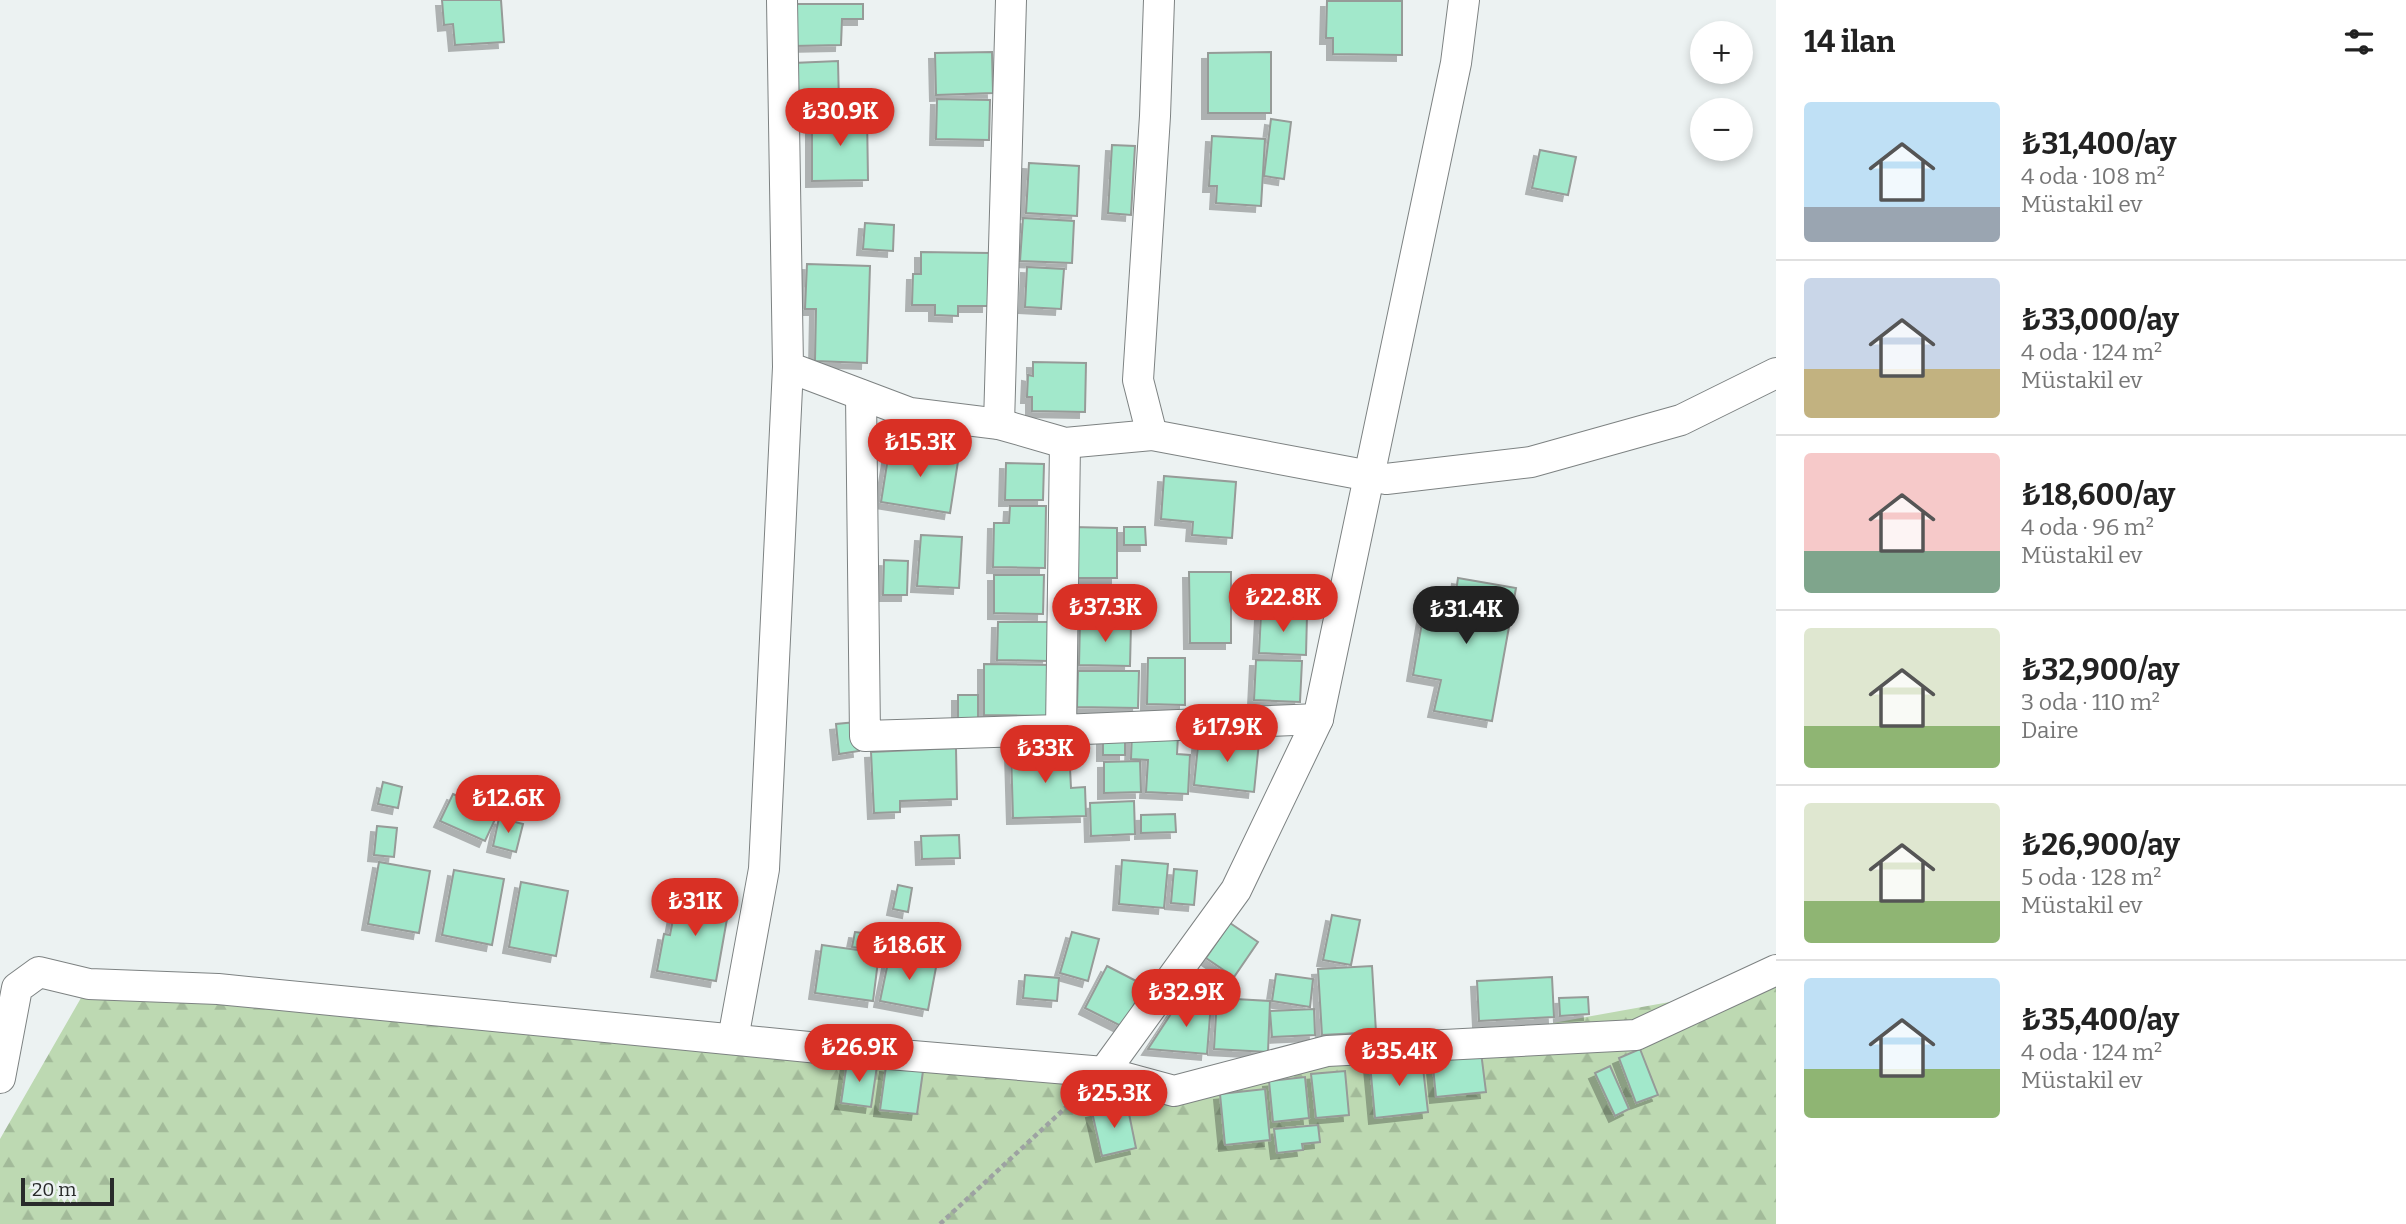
<!DOCTYPE html>
<html lang="tr">
<meta charset="utf-8">
<style>
body{margin:0;font-family:Bitter,serif;background:#f2f2f2;color:#222;height:100vh;display:flex;flex-direction:column;font-size:26px;white-space:nowrap}
*{box-sizing:border-box;margin:0}
p{font-size:23px;color:#767676}
.icon{flex:none;width:38px;height:38px;fill:none;stroke:currentColor;stroke-width:2;stroke-linecap:round;stroke-linejoin:round}
.map{position:relative;flex:1;overflow:hidden}
.panel{display:flex;flex-direction:column;background:#fff;width:630px}
.panel>*{flex:none}
.buttons{position:absolute;left:1690px;top:21px;display:grid;gap:14px}
.buttons a{display:grid;place-items:center;width:63px;height:63px;border-radius:50%;background:#fff;box-shadow:0 4px 10px #0003;font-size:35px}
.scale{position:absolute;left:21px;bottom:18px;width:93px;box-sizing:border-box;padding-left:7px;border:4px solid #292b2b;border-top:0;font-size:19px;line-height:24px;white-space:nowrap;color:#292b2b;-webkit-text-stroke:5px #ecf2f2;paint-order:stroke}
.price{position:absolute;translate:-50% -60px;padding:0 16px;border-radius:24px;background:#d93025;color:#fff;font-size:23px;line-height:46px;filter:drop-shadow(0 2px 4px #0008)}
.price::after{content:'';position:absolute;left:50%;top:42px;width:21px;height:16px;margin-left:-10px;background:inherit;clip-path:polygon(0 0,100% 0,50% 100%)}
.price.current{background:#222;color:#fff}
ul{padding:0;list-style:none}
li{display:flex;align-items:center;gap:21px;height:175px;padding:0 28px}
li+li{border-top:2px solid #e0e0e0}
li span{display:grid;place-items:center;flex:none;width:196px;height:140px;border-radius:7px;color:#555}
li>.icon{margin-inline-start:auto}
span .icon{width:84px;height:84px;fill:#fffc;stroke-width:1}
li b{font-size:30px}
h2{display:flex;justify-content:space-between;align-items:center;height:84px;padding:0 28px;font-size:30px}
main{display:flex;flex:1;min-height:0}
.map>svg:first-child{display:block}
.forest{fill:url(#forest-firs)}
.building{fill:#a2e8cb;stroke:#969b98;stroke-width:2;filter:url(#shadow)}
.lines{fill:none;stroke-linecap:round;stroke-linejoin:round}
.street-casing{stroke:#7d8282;stroke-width:32}
.path{stroke:#9da2a2;stroke-width:4.5;stroke-dasharray:5 3.5;stroke-linecap:butt}
.street{stroke:#fff;stroke-width:30}
</style>
<main>
<div class="map">
<svg width="1776" height="1224" viewBox="0 0 1776 1224">
<defs>
<pattern id="forest-firs" width="22" height="20" patternUnits="userSpaceOnUse" patternTransform="scale(1.75)"><rect width="22" height="20" fill="#bdd9b2"/><path d="M5 1l3.5 6h-7zM16 11l3.5 6h-7z" fill="#a2ba99"/></pattern>
<filter id="shadow"><feDropShadow dx="-6" dy="6" stdDeviation="0" flood-color="#0004"/></filter>
</defs>
<rect width="100%" height="100%" fill="#ecf2f2"/>
<!-- forest -->
<path class="forest" d="M1776,979V1224H0V1139L89,984L1174,1091L1731,991Z"/>
<!-- building -->
<g class="building">
<path d="M442,0H501L504,42L455,45L453,24L444,25Z"/>
<path d="M1327,1H1402V55L1333,54V38H1326Z"/>
<path d="M793,4H863V19H842L841,45L793,46Z"/>
<path d="M992,52L993,93L936,95L935,53Z"/>
<path d="M1271,52V113H1208V53Z"/>
<path d="M838,61L839,105L794,106L793,63Z"/>
<path d="M937,99L990,100L989,140L936,139Z"/>
<path d="M867,114L868,180L812,181V115Z"/>
<path d="M1271,119L1291,122L1284,179L1264,176Z"/>
<path d="M1212,136L1265,139L1261,206L1216,203L1217,186H1209Z"/>
<path d="M1112,145L1135,146L1131,215L1108,213Z"/>
<path d="M1540,150L1576,157L1568,195L1532,188Z"/>
<path d="M1029,163L1079,166L1077,216L1026,213Z"/>
<path d="M1023,218L1074,221L1072,263L1020,261Z"/>
<path d="M865,223L894,225L893,251L863,249Z"/>
<path d="M921,252L989,253L988,306H958V316L935,315V305H912L913,274H921Z"/>
<path d="M807,264L870,266L867,363L815,361L816,309H805Z"/>
<path d="M1027,267L1064,269L1061,309L1025,307Z"/>
<path d="M1033,362L1086,363L1085,412L1032,411V397H1027L1028,375L1033,376Z"/>
<path d="M890,445L959,455L950,513L881,502Z"/>
<path d="M1006,463L1044,464L1043,500H1005Z"/>
<path d="M1164,476L1236,482L1232,538L1192,535L1193,522L1161,519Z"/>
<path d="M1010,506H1046L1045,568L993,567L994,523H1009Z"/>
<path d="M1072,527L1117,528V578H1072Z"/>
<path d="M1124,527H1145L1146,545H1124Z"/>
<path d="M921,535L962,537L959,588L917,586Z"/>
<path d="M884,560L908,561L907,595H883Z"/>
<path d="M1189,572H1231V643H1190Z"/>
<path d="M994,575H1044L1043,614L994,613Z"/>
<path d="M1458,578L1516,588L1492,721L1434,711L1441,680L1413,675L1427,593L1455,598Z"/>
<path d="M1261,614L1307,615L1306,655L1259,653Z"/>
<path d="M998,622H1049L1048,661L997,660Z"/>
<path d="M1080,623L1131,624L1130,666L1079,665Z"/>
<path d="M1148,658H1185V705L1147,704Z"/>
<path d="M1256,660L1302,661L1300,702L1254,700Z"/>
<path d="M984,664L1053,665L1052,716L984,715Z"/>
<path d="M1078,671H1139L1138,708L1077,707Z"/>
<rect x="958" y="695" width="20" height="24"/>
<path d="M856,722L859,751L839,754L836,724Z"/>
<path d="M1132,733L1178,736L1177,754L1190,755L1188,794L1146,792L1148,760L1131,759Z"/>
<path d="M1199,736L1259,742L1254,792L1194,785Z"/>
<rect x="1103" y="739" width="22" height="16"/>
<path d="M956,748L957,799L900,801V812L874,813L871,752Z"/>
<path d="M1069,748L1071,788L1085,787L1086,816L1013,818L1011,750Z"/>
<path d="M1140,761L1141,792L1104,793V762Z"/>
<path d="M383,782L402,787L398,808L378,804Z"/>
<path d="M453,794L497,815L485,841L440,821Z"/>
<path d="M1134,801L1135,834L1091,836L1090,803Z"/>
<path d="M1175,814L1176,832L1141,833V815Z"/>
<path d="M499,818L523,824L516,852L493,846Z"/>
<path d="M377,826L397,828L394,857L374,855Z"/>
<path d="M959,835L960,858L922,859L921,836Z"/>
<path d="M1122,860L1168,864L1164,908L1119,904Z"/>
<path d="M379,862L430,871L419,933L368,924Z"/>
<path d="M1174,869L1197,871L1194,905L1171,903Z"/>
<path d="M454,870L504,879L492,945L442,935Z"/>
<path d="M521,882L568,891L556,956L509,947Z"/>
<path d="M898,885L912,888L908,912L893,909Z"/>
<path d="M678,893L730,902L716,981L657,971L664,934L670,935Z"/>
<path d="M1332,915L1360,920L1351,965L1323,960Z"/>
<path d="M1230,923L1258,942L1234,977L1206,958Z"/>
<path d="M855,932L885,936L883,951L852,947Z"/>
<path d="M1072,932L1099,939L1088,981L1060,973Z"/>
<path d="M822,945L879,953L873,1001L815,993Z"/>
<path d="M890,953L937,962L928,1010L880,1001Z"/>
<path d="M1107,966L1144,985L1123,1027L1085,1008Z"/>
<path d="M1372,966L1376,1032L1322,1035L1318,969Z"/>
<path d="M1276,974L1313,979L1310,1007L1272,1001Z"/>
<path d="M1025,975L1059,978L1057,1001L1023,998Z"/>
<path d="M1552,977L1554,1017L1479,1021L1477,981Z"/>
<path d="M1588,997L1589,1014L1560,1016L1559,998Z"/>
<path d="M1217,998L1270,1001L1268,1052L1214,1049Z"/>
<path d="M1180,1000L1211,1003L1207,1054L1148,1049Z"/>
<path d="M1314,1009L1315,1035L1272,1037L1270,1011Z"/>
<path d="M1640,1049L1658,1095L1636,1103L1619,1058Z"/>
<path d="M1481,1052L1486,1092L1436,1097L1432,1057Z"/>
<path d="M1422,1059L1428,1112L1375,1118L1370,1064Z"/>
<path d="M847,1062L877,1066L871,1107L841,1103Z"/>
<path d="M886,1066L923,1071L917,1114L880,1110Z"/>
<path d="M1610,1066L1629,1109L1615,1116L1595,1073Z"/>
<path d="M1345,1071L1349,1115L1316,1118L1311,1074Z"/>
<path d="M1305,1077L1309,1118L1273,1122L1269,1081Z"/>
<path d="M1265,1089L1270,1140L1225,1145L1220,1094Z"/>
<path d="M1127,1104L1136,1148L1102,1156L1092,1112Z"/>
<path d="M1318,1125L1320,1142L1302,1144L1303,1150L1277,1153L1274,1129Z"/>
</g>
<g class="lines">
<defs>
<g id="street">
<path d="M782,0L788,367L910,413L999,424L1065,443L1152,435L1386,479L1531,462L1681,420L1776,373"/>
<path d="M861,395L865,736L1061,730"/>
<path d="M999,424L1011,0"/>
<path d="M1152,435L1138,380L1155,116L1159,0"/>
<path d="M1065,443L1061,730L1318,719"/>
<path d="M733,1039L764,869L788,367"/>
<path d="M1104,1072L1236,890L1318,719L1456,63L1464,0"/>
<path d="M0,1078L17,988L39,972L89,984L218,989L829,1049L1104,1072L1174,1091L1327,1051L1636,1035L1776,970"/>
</g>
</defs>
<!-- street casing -->
<use href="#street" class="street-casing"/>
<!-- path -->
<path class="path" d="M940,1224L1075,1099"/>
<!-- street -->
<use href="#street" class="street"/>
</g>
</svg>
<div class="buttons">
<a>+</a>
<a>−</a>
</div>
<div class="scale">20 m</div>
<b class="price" style="left:840px;top:148px">₺30.9K</b>
<b class="price" style="left:920px;top:479px">₺15.3K</b>
<b class="price" style="left:1283px;top:634px">₺22.8K</b>
<b class="price" style="left:1105px;top:644px">₺37.3K</b>
<b class="price current" style="left:1466px;top:646px">₺31.4K</b>
<b class="price" style="left:1227px;top:764px">₺17.9K</b>
<b class="price" style="left:1045px;top:785px">₺33K</b>
<b class="price" style="left:508px;top:835px">₺12.6K</b>
<b class="price" style="left:695px;top:938px">₺31K</b>
<b class="price" style="left:909px;top:982px">₺18.6K</b>
<b class="price" style="left:1186px;top:1029px">₺32.9K</b>
<b class="price" style="left:859px;top:1084px">₺26.9K</b>
<b class="price" style="left:1399px;top:1088px">₺35.4K</b>
<b class="price" style="left:1114px;top:1130px">₺25.3K</b>
</div>
<section class="panel">
<h2>14 ilan<svg class="icon" aria-label="filters" viewBox="0 0 24 24"><path d="M4 7h16M4 17h16"/><circle cx="9" cy="7" r="2"/><circle cx="15" cy="17" r="2"/></svg></h2>
<ul>
<li><span style="background:linear-gradient(#bfe0f5 75%,#9aa5b1 0)"><svg class="icon" aria-label="home" viewBox="0 0 24 24"><path d="M3 11l9-7 9 7M6 9v11h12V9"/></svg></span><div><b>₺31,400/ay</b><p>4 oda · 108 m²</p><p>Müstakil ev</p></div></li>
<li><span style="background:linear-gradient(#c9d6e8 65%,#c2b280 0)"><svg class="icon" aria-label="home" viewBox="0 0 24 24"><path d="M3 11l9-7 9 7M6 9v11h12V9"/></svg></span><div><b>₺33,000/ay</b><p>4 oda · 124 m²</p><p>Müstakil ev</p></div></li>
<li><span style="background:linear-gradient(#f6c9c9 70%,#7fa58c 0)"><svg class="icon" aria-label="home" viewBox="0 0 24 24"><path d="M3 11l9-7 9 7M6 9v11h12V9"/></svg></span><div><b>₺18,600/ay</b><p>4 oda · 96 m²</p><p>Müstakil ev</p></div></li>
<li><span style="background:linear-gradient(#dfe7d0 70%,#8fb573 0)"><svg class="icon" aria-label="home" viewBox="0 0 24 24"><path d="M3 11l9-7 9 7M6 9v11h12V9"/></svg></span><div><b>₺32,900/ay</b><p>3 oda · 110 m²</p><p>Daire</p></div></li>
<li><span style="background:linear-gradient(#dfe7d0 70%,#8fb573 0)"><svg class="icon" aria-label="home" viewBox="0 0 24 24"><path d="M3 11l9-7 9 7M6 9v11h12V9"/></svg></span><div><b>₺26,900/ay</b><p>5 oda · 128 m²</p><p>Müstakil ev</p></div></li>
<li><span style="background:linear-gradient(#bfe0f5 65%,#8fb573 0)"><svg class="icon" aria-label="home" viewBox="0 0 24 24"><path d="M3 11l9-7 9 7M6 9v11h12V9"/></svg></span><div><b>₺35,400/ay</b><p>4 oda · 124 m²</p><p>Müstakil ev</p></div></li>
</ul>
</section>
</main>
